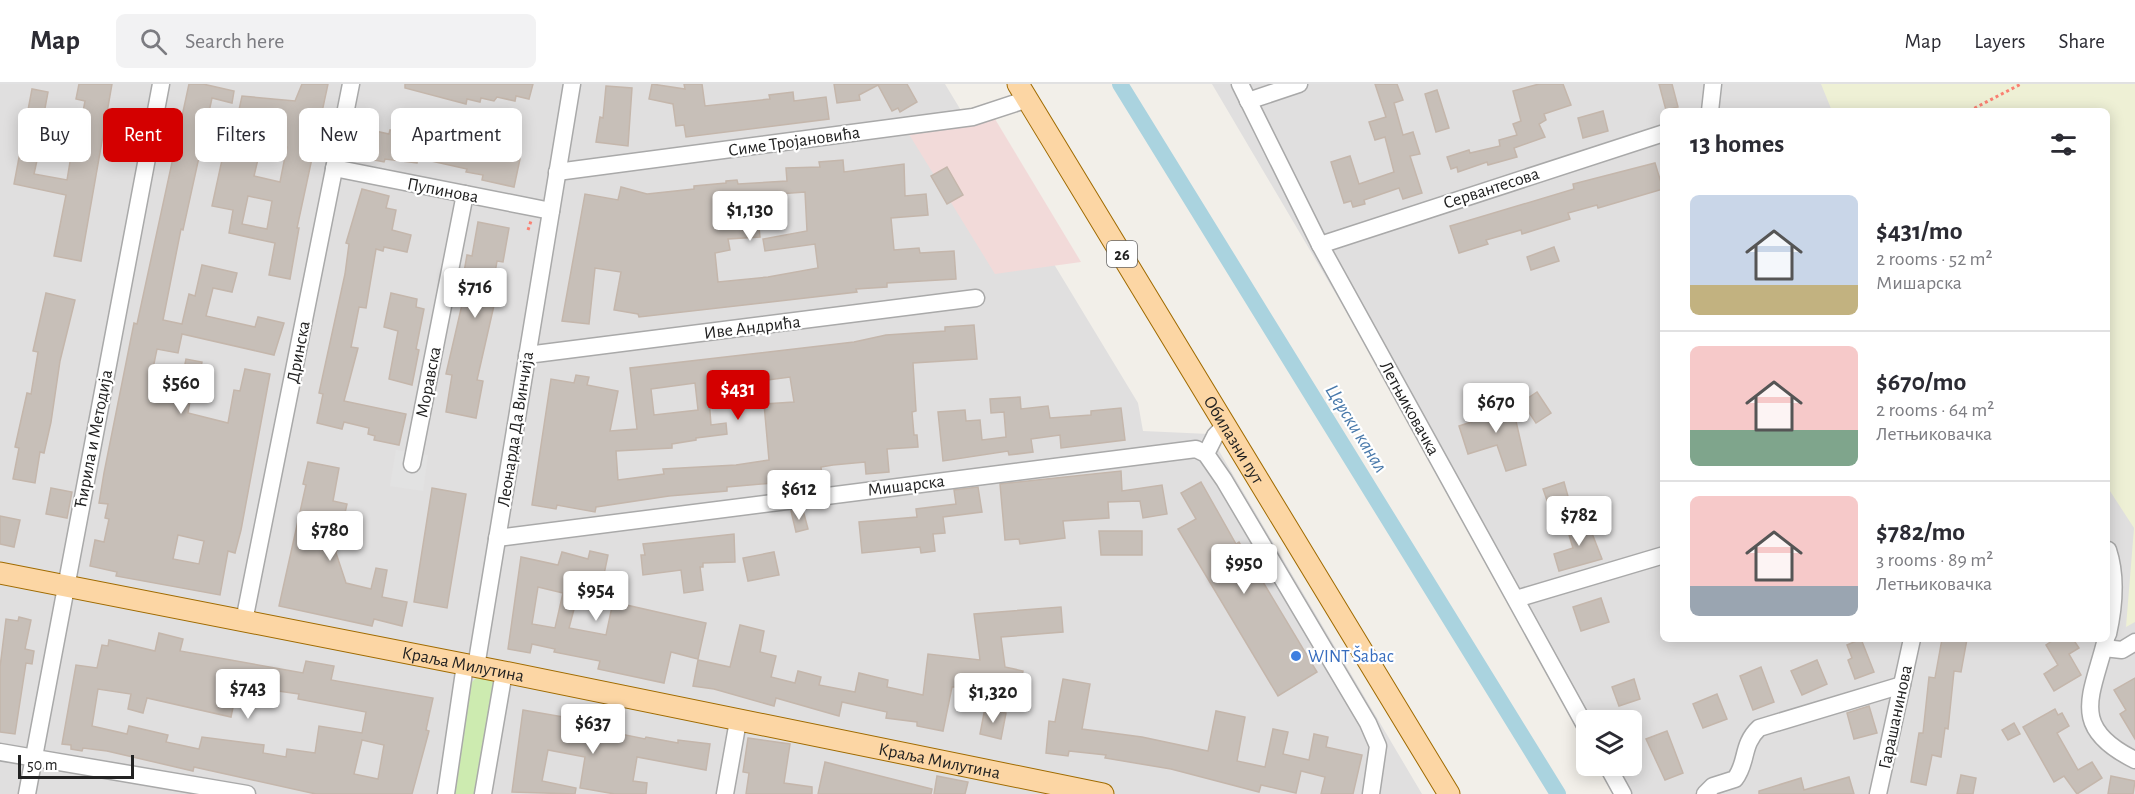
<!DOCTYPE html>
<meta charset="utf-8">
<style>
body{margin:0;font-family:"Alegreya Sans",sans-serif;background:#f2f2f3;color:#2b2b33;height:100vh;display:flex;flex-direction:column;font-size:22px;white-space:nowrap}
*{box-sizing:border-box;margin:0}
p{font-size:20px;color:#7c7c81}
.icon{flex:none;width:33px;height:33px;fill:none;stroke:currentColor;stroke-width:2;stroke-linecap:round;stroke-linejoin:round}
.map{position:relative;flex:1;overflow:hidden}
.sheet{position:absolute;left:1660px;top:24px;width:450px;height:534px;display:flex;flex-direction:column;background:#fff;border-radius:9px;box-shadow:0 3px 15px #0003}
.sheet>*{flex:none}
.guide{position:absolute;left:18px;top:24px;width:570px;height:54px;display:flex;gap:12px}
.controls{position:absolute;left:1576px;top:626px;display:grid;gap:12px}
.controls a{display:grid;place-items:center;width:66px;height:66px;border-radius:9px;background:#fff;box-shadow:0 3px 15px #0003;font-size:30px}
.scale{position:absolute;left:18px;bottom:15px;width:116px;box-sizing:border-box;padding-left:6px;border:3px solid #222;border-top:0;font-size:16px;line-height:21px;white-space:nowrap;color:#222;-webkit-text-stroke:4px #fff;paint-order:stroke}
.price{position:absolute;translate:-50% -51px;padding:0 14px;border-radius:6px;background:#fff;color:#222;font-size:20px;line-height:39px;filter:drop-shadow(0 2px 3px #0008)}
.price::after{content:'';position:absolute;left:50%;top:36px;width:18px;height:14px;margin-left:-9px;background:inherit;clip-path:polygon(0 0,100% 0,50% 100%)}
.price.selected{background:#d40000;color:#fff}
ul{padding:0;list-style:none}
li{display:flex;align-items:center;gap:18px;height:150px;padding:0 30px}
li+li{border-top:2px solid #e1e1e2}
li span{display:grid;place-items:center;flex:none;width:168px;height:120px;border-radius:9px;color:#555}
li>.icon{margin-inline-start:auto}
span .icon{width:72px;height:72px;fill:#fffc;stroke-width:1}
li b{font-size:26px}
h2{display:flex;justify-content:space-between;align-items:center;height:72px;padding:0 30px;font-size:26px}
.pill{padding:0 21px;border-radius:9px;background:#fff;box-shadow:0 3px 15px #0003;font-size:21px;line-height:54px}
.pill.selected{background:#d40000;color:#fff}
header{display:flex;align-items:center;gap:36px;box-sizing:border-box;height:84px;padding:0 30px;background:#fff;border-bottom:2px solid #e1e1e2}
header strong{font-size:28px}
nav{display:flex;gap:33px;margin-inline-start:auto;font-size:21px}
.search{width:420px;height:54px;background:#f2f2f3;display:flex;align-items:center;gap:15px;box-sizing:border-box;padding:0 21px;border-radius:9px;color:#7c7c81;font-size:22px}
.map>svg:first-child{display:block}
.residential{fill:#e0dfdf;fill-rule:evenodd}
.commercial{fill:#f2dad9}
.farmland{fill:#eef0d5}
.grass{fill:#cdebb0}
.parking{fill:#e2e2e2}
.lines{fill:none;stroke-linecap:round;stroke-linejoin:round}
.canal{stroke:#aad3df;stroke-width:16}
.building{fill:#c7bfb8;stroke:#c4b6ab;stroke-width:1.5;fill-rule:evenodd}
.minor-casing{stroke:#a9a9a9;stroke-width:19}
.major-casing{stroke:#a06b00;stroke-width:23}
.path{stroke:#fa8072;stroke-width:3;stroke-dasharray:3 3;stroke-linecap:butt}
.minor{stroke:#fff;stroke-width:16}
.major{stroke:#fcd6a4;stroke-width:21}
.shop-dot{fill:#3f7fe0;stroke:#fff;stroke-width:2}
.labels{text-anchor:middle;stroke-width:4.5;stroke-linejoin:round;paint-order:stroke}
.shield{fill:#fff;stroke:#646464;stroke-width:1.5}
.shield-label{font-size:16px;font-weight:bold;fill:#222}
.street-label{font-size:18px;fill:#222;stroke:#fff}
.shop-label{font-size:18px;fill:#366cbe;stroke:#fff;text-anchor:start}
.water-label{font-size:20px;font-style:italic;fill:#4a7aab;stroke:#fff}
</style>
<header>
<strong>Map</strong>
<div class="search"><svg class="icon" aria-label="search" viewBox="0 0 24 24"><circle cx="10" cy="10" r="6"/><path d="M15 15l6 6"/></svg>Search here</div>
<nav><a>Map</a><a>Layers</a><a>Share</a></nav>
</header>
<div class="map">
<svg width="2135" height="710" viewBox="0 0 2135 710">
<rect width="100%" height="100%" fill="#f2efe9"/>
<!-- residential -->
<g class="residential">
<path d="M0,0H945L1138,319L1143,347L1209,350L1422,710H0Z"/>
<path d="M1212,0H2135V710H1631L1613,681H1632V636H1587ZM1664,27H2108V555H1664Z"/>
</g>
<!-- commercial -->
<path class="commercial" d="M995,35L1081,178L995,190L907,47Z"/>
<!-- farmland -->
<path class="farmland" d="M1821,0H2135V538L2126,543L2134,444L2108,404V27H1832Z"/>
<!-- grass -->
<path class="grass" d="M478,592L491,595L495,600L478,710H450L470,600Z"/>
<!-- parking -->
<path class="parking" d="M396,366L428,371L423,407L390,402Z"/>
<g class="lines">
<!-- canal -->
<path class="canal" d="M1120,0L1558,710"/>
</g>
<!-- building -->
<g class="building">
<path d="M79,0H112L81,177L54,172L66,111L14,100L32,5L48,8L42,40H45L34,90L67,96L74,54H78L85,17L76,15Z"/>
<path d="M189,0H203L234,7L232,19L212,14L183,146L181,145L163,236L182,240L189,210L195,212L202,181L237,189L232,208L213,204L206,232L255,243L258,233L284,239L274,271L182,250L178,269L157,265L152,289L182,295L186,275L202,278L197,306L192,305L188,329L228,339L234,306L240,307L245,285L270,290L241,446L235,469L228,467L220,511L116,492L117,488L90,482L95,456L104,458L109,435L105,434L108,420L99,419L104,389L134,239L137,240ZM178,451L204,457L199,480L173,475Z"/>
<path d="M302,0H328L297,144H299L290,195L269,191L275,159L229,149L233,126L212,122L225,62L231,63L242,12L295,17ZM262,58L287,63L280,98L254,92ZM248,112L272,117L267,145L242,140Z"/>
<path d="M405,0H533L529,15L516,12L515,17L497,13L494,17L481,14L480,18L467,15L466,20L405,4Z"/>
<path d="M652,0L685,5L684,0H702L705,22L770,15L769,11L793,8L794,17L826,13L829,35L686,53L684,41L676,42L673,20L649,15Z"/>
<path d="M834,0H907L917,18L900,28L898,24L892,27L878,1L859,11L860,16L837,19Z"/>
<path d="M1375,0H1397L1403,16L1394,19L1403,51L1413,48L1420,70L1410,72L1422,109L1403,115L1399,104L1364,116L1365,120L1353,123L1351,117L1344,119L1331,78L1350,72L1359,100L1394,88L1385,53L1375,56L1369,38L1386,33Z"/>
<path d="M1539,0H1563L1571,21L1544,30L1546,36L1539,40L1545,53L1514,64L1517,73L1488,81L1487,78L1458,88L1457,83L1451,85L1447,73L1469,66L1470,69L1500,62L1499,56L1517,51L1513,40L1521,37L1513,7Z"/>
<path d="M1659,0H1672L1678,23L1666,26Z"/>
<path d="M606,2L632,4L628,62L596,58L600,33L603,34Z"/>
<path d="M1437,6L1449,44L1436,48L1425,10Z"/>
<path d="M1603,27L1608,47L1583,54L1578,34Z"/>
<path d="M424,43L477,52L476,56L489,58L488,64L504,67V72L520,75L514,103L482,96L483,91L466,88L467,85L418,74L417,79L385,75L384,78L369,75L375,47L389,50L390,46L408,50L409,46L423,49Z"/>
<path d="M843,76L844,88L904,80L905,112L926,110L928,131L891,134L894,166L919,164L920,169L954,167L956,195L887,199V203L856,205L857,208L639,233L638,230L614,226L621,188L595,184L589,240L562,237L585,110L618,116L621,103L647,110L694,105V102L726,99V97L737,96L738,100L787,97L786,84L820,83L819,78ZM805,108L807,147L763,155L765,167L815,160L818,184L768,193L718,198L715,169L730,166L728,155L760,153L757,125L779,123L778,110Z"/>
<path d="M1655,79L1663,105L1598,124L1597,121L1568,129L1570,135L1522,150L1521,146L1486,156L1488,160L1459,169L1450,142L1574,105L1573,100Z"/>
<path d="M947,83L963,111L947,120L931,92Z"/>
<path d="M362,105L389,112L386,124L396,126L392,146L411,151L407,168L384,163L383,167L376,165L366,224L359,223L351,263L358,264L344,317L406,330L399,361L374,356L375,352L368,350L369,344L344,338L342,345L317,339L323,310L319,309L345,190L349,160L346,159Z"/>
<path d="M478,138L509,144L503,178L497,177L490,217H495L477,296L483,297L476,334L446,328L452,291L446,290L464,212L460,211L467,171L472,172Z"/>
<path d="M1554,163L1559,177L1531,186L1527,173Z"/>
<path d="M46,209L75,216L60,277L51,338L44,369L40,368L35,399L13,395L19,364L15,363L27,309L31,310L38,268L33,267Z"/>
<path d="M391,209L417,215L416,223L424,225L416,265L419,266L412,301L389,295L398,247L384,243Z"/>
<path d="M974,241L977,275L913,279L916,327L912,328L914,351H917L918,363L887,365L889,388L866,390L865,378L833,381L821,383L822,391L796,395L798,405L786,407L784,398L727,403V407L669,412L596,423L595,428L557,421L556,425L532,421L551,295L574,299L576,291L589,293L587,301L618,307L610,347L637,345L630,284L854,258L886,251L945,247V243ZM744,293L745,299L790,293L794,318L764,320L769,376L736,381L663,385L664,390L618,396L616,367L672,364V360L696,356V354L727,350L726,339L711,341L708,301H713V296ZM695,299L698,326L654,331L651,305Z"/>
<path d="M1537,308L1551,329L1536,339L1522,318Z"/>
<path d="M1495,309L1505,329L1513,324L1526,381L1506,387L1497,361L1468,370L1459,342L1489,332L1480,316Z"/>
<path d="M1020,313L1021,325L1048,322L1050,334L1091,331V327L1121,324L1125,356L1061,364L1060,351L1031,355L1033,368L1009,371L1008,367L943,377L938,328L965,326L966,337L980,336L982,356L1006,353L1004,328L991,329L990,315Z"/>
<path d="M308,378L339,384L333,417L347,420L336,469L346,499L371,505L376,484L387,486L382,513L407,518L402,542L374,535L372,542L279,522L306,401L303,400Z"/>
<path d="M1121,387L1122,407L1162,401L1167,430L1143,434L1140,417L1108,418L1109,434L1063,437L1065,454L1020,460L1019,455L1005,456L1000,400Z"/>
<path d="M1201,398L1236,460L1239,458L1317,588L1278,612L1178,445L1196,435L1181,409Z"/>
<path d="M1564,398L1569,416L1549,422L1543,405Z"/>
<path d="M978,403L982,428L943,433L945,449L933,450L935,467L921,469L920,463L862,469L859,438L917,433L916,425L956,420L954,406Z"/>
<path d="M51,404L72,408L67,434L46,430Z"/>
<path d="M432,404L466,410L447,524L414,518Z"/>
<path d="M803,426L808,445L796,448L791,427Z"/>
<path d="M0,432L20,436L14,463L0,460Z"/>
<path d="M1586,434L1602,475L1559,487L1554,470L1573,464L1566,441Z"/>
<path d="M1099,447H1142V471H1101Z"/>
<path d="M734,450L735,478L703,479V483H700L703,506L684,509L681,486L643,491L641,471H645L643,460Z"/>
<path d="M590,467L608,471L603,495L583,491L569,544L606,551L613,518L706,539L698,575L671,568L664,599L598,585L600,577L554,568L555,565L532,560L530,569L508,565L521,473L558,481L562,468L588,475ZM538,503L563,509L555,544L532,540Z"/>
<path d="M774,468L779,491L748,497L743,474Z"/>
<path d="M608,496L627,498L626,514L607,513Z"/>
<path d="M1601,514L1609,538L1581,547L1573,523Z"/>
<path d="M1061,523L1063,548L1001,553L1005,583L1023,587L1020,602L957,591L956,603H952L943,647L917,642V638L886,634L887,628L842,618L839,632L776,614L774,622L714,605L693,602L698,576L730,583L740,541L764,547L760,568L776,572L771,593L795,599L798,587L821,593L819,601L855,608L859,589L888,596L887,603L923,611L928,570L980,576L974,530Z"/>
<path d="M19,533L31,536L25,565L34,567L32,580L26,579L15,650L0,648V583L6,535L18,537Z"/>
<path d="M159,549L183,555L180,567L303,589L306,577L334,582L331,596L433,614L426,646L429,647L412,710H316L194,683L193,687L107,667L83,664L82,667L71,665V661L62,660L76,581L97,584L102,561L108,562L109,556L155,567ZM237,604L270,611L271,606L299,610L298,615L366,628L362,649L319,642L315,669L287,665L286,673L263,669L264,661L202,653L199,665L166,658L168,651L129,642L127,650L92,642L98,605L131,610L128,625L143,629L147,614L231,633ZM362,656L384,661L378,695L354,690Z"/>
<path d="M1861,555L1874,588L1855,595L1848,576L1852,574L1847,561Z"/>
<path d="M1942,555H1967L1961,588L1954,587L1948,645L1945,644L1941,673L1932,671L1926,701L1911,698L1919,649H1923L1929,593L1935,594Z"/>
<path d="M2055,555H2073L2079,564L2069,570L2081,591L2054,607L2044,590L2058,581L2046,561Z"/>
<path d="M1817,576L1827,600L1802,611L1791,587Z"/>
<path d="M1761,583L1774,618L1753,626L1740,592Z"/>
<path d="M2135,594V655L2120,630L2126,626L2114,606Z"/>
<path d="M1063,595L1090,600L1082,645L1142,653L1208,667L1216,627L1245,633L1237,677L1265,683L1273,645L1288,648L1283,670L1309,676L1314,650L1328,653L1326,663L1362,671L1353,710H1321L1325,693L1301,687L1296,709L1261,701L1259,708L1171,685L1105,674L1106,671L1069,667L1068,672L1046,669L1049,637L1055,638Z"/>
<path d="M1634,595L1640,615L1619,622L1612,603Z"/>
<path d="M1717,610L1727,635L1703,644L1693,620Z"/>
<path d="M1869,622L1877,649L1854,655L1847,629Z"/>
<path d="M985,624L1006,629L1001,655L980,650Z"/>
<path d="M2055,625L2058,631L2062,629L2069,642L2057,649L2078,686L2092,678L2102,694L2077,710L2064,692L2054,698L2023,643Z"/>
<path d="M523,626L587,637L586,643L645,655L646,653L678,659V656L710,660L706,686L637,673L633,697L647,699L646,710H615L580,704L585,673L548,666L542,697L576,704L575,710L512,708Z"/>
<path d="M2014,639L2020,650L2008,656L2002,646Z"/>
<path d="M1667,647L1683,689L1665,696L1646,655Z"/>
<path d="M748,654L790,660L784,699L812,703V710H746L749,689L743,688Z"/>
<path d="M825,678L932,705L931,710H818Z"/>
<path d="M1961,691L1976,694L1973,710H1957Z"/>
<path d="M937,692L968,698L965,710H934Z"/>
<path d="M2111,692L2135,697L2133,710H2108Z"/>
<path d="M1849,693L1854,710H1759V707L1801,694L1804,706Z"/>
</g>
<g class="lines">
<defs>
<g id="minor">
<path d="M1240,0L1320,161L1587,645"/>
<path d="M1248,17L1299,0"/>
<path d="M1710,27L1713,0"/>
<path d="M334,84L551,127"/>
<path d="M557,88L973,33L1028,15"/>
<path d="M1320,161L1664,49"/>
<path d="M527,271L976,214"/>
<path d="M1206,370L1215,352L1226,340"/>
<path d="M412,380L465,110"/>
<path d="M497,454L1196,365L1206,370L1224,396L1368,639L1378,662L1371,710"/>
<path d="M2108,466C2117,493 2114,523 2108,550"/>
<path d="M1516,515L1664,471"/>
<path d="M244,537L351,0"/>
<path d="M2106,555C2092,612 2068,643 2135,676"/>
<path d="M2104,564L2122,566L2135,558"/>
<path d="M476,583L572,0"/>
<path d="M0,668L247,710"/>
<path d="M1607,681L1623,710"/>
<path d="M27,710L161,0"/>
<path d="M446,710L465,581"/>
<path d="M483,710L504,588"/>
<path d="M725,710L738,637"/>
<path d="M1705,710L1713,702L1735,695C1748,678 1741,661 1759,644L1902,601"/>
<path d="M1878,710L1912,555"/>
</g>
<g id="major">
<path id="s1" d="M1018,0L1449,710"/>
<path id="s2" d="M0,489L504,588L1103,710"/>
</g>
</defs>
<!-- minor casing -->
<use href="#minor" class="minor-casing"/>
<!-- major casing -->
<use href="#major" class="major-casing"/>
<!-- path -->
<g class="path">
<path d="M1969,27L2021,0"/>
<path d="M528,146L531,137"/>
</g>
<!-- minor -->
<use href="#minor" class="minor"/>
<!-- major -->
<use href="#major" class="major"/>
</g>
<!-- markers -->
<circle class="shop-dot" cx="1296" cy="572" r="6"/>
<g class="labels">
<!-- shield labels -->
<rect class="shield" x="1107" y="157" width="30" height="26" rx="4.5"/>
<g class="shield-label">
<text x="1122" y="176">26</text>
</g>
<!-- street labels -->
<g class="street-label">
<text transform="translate(794 57) rotate(-8)" y="6">Симе Тројановића</text>
<text transform="translate(1491 104) rotate(-18)" y="6">Сервантесова</text>
<text transform="translate(443 106) rotate(11)" y="6">Пупинова</text>
<text transform="translate(752 243) rotate(-7)" y="6">Иве Андрића</text>
<text transform="translate(298 268) rotate(-79)" y="6">Дринска</text>
<text transform="translate(428 298) rotate(-79)" y="6">Моравска</text>
<text transform="translate(1410 324) rotate(61)" y="6">Летњиковачка</text>
<text transform="translate(515 345) rotate(-81)" y="6">Леонарда Да Винчија</text>
<text dy="6" stroke="none"><textPath href="#s1" startOffset="416">Обилазни пут</textPath></text>
<text transform="translate(93 355) rotate(-79)" y="6">Ћирила и Методија</text>
<text transform="translate(906 401) rotate(-7)" y="6">Мишарска</text>
<text dy="6" stroke="none"><textPath href="#s2" startOffset="472">Краља Милутина</textPath></text>
<text transform="translate(1895 633) rotate(-78)" y="6">Гарашанинова</text>
<text dy="6" stroke="none"><textPath href="#s2" startOffset="958">Краља Милутина</textPath></text>
</g>
<!-- shop labels -->
<g class="shop-label">
<text x="1308" y="578">WINT Šabac</text>
</g>
<!-- water labels -->
<g class="water-label">
<text transform="translate(1357 344) rotate(58)" y="7">Церски канал</text>
</g>
</g>
</svg>
<div class="controls">
<a><svg class="icon" aria-label="layers" viewBox="0 0 24 24"><path d="M12 4l9 5-9 5-9-5zM3 14l9 5 9-5"/></svg></a>
</div>
<div class="scale">50 m</div>
<b class="price" style="left:750px;top:158px">$1,130</b>
<b class="price" style="left:475px;top:235px">$716</b>
<b class="price" style="left:181px;top:331px">$560</b>
<b class="price selected" style="left:738px;top:337px">$431</b>
<b class="price" style="left:1496px;top:350px">$670</b>
<b class="price" style="left:799px;top:437px">$612</b>
<b class="price" style="left:1579px;top:463px">$782</b>
<b class="price" style="left:330px;top:478px">$780</b>
<b class="price" style="left:1244px;top:511px">$950</b>
<b class="price" style="left:596px;top:538px">$954</b>
<b class="price" style="left:248px;top:636px">$743</b>
<b class="price" style="left:993px;top:640px">$1,320</b>
<b class="price" style="left:593px;top:671px">$637</b>
<div class="guide">
<a class="pill">Buy</a>
<a class="pill selected">Rent</a>
<a class="pill">Filters</a>
<a class="pill">New</a>
<a class="pill">Apartment</a>
</div>
<section class="sheet">
<h2>13 homes<svg class="icon" aria-label="filters" viewBox="0 0 24 24"><path d="M4 7h16M4 17h16"/><circle cx="9" cy="7" r="2"/><circle cx="15" cy="17" r="2"/></svg></h2>
<ul>
<li><span style="background:linear-gradient(#c9d6e8 75%,#c2b280 0)"><svg class="icon" aria-label="home" viewBox="0 0 24 24"><path d="M3 11l9-7 9 7M6 9v11h12V9"/></svg></span><div><b>$431/mo</b><p>2 rooms · 52 m²</p><p>Мишарска</p></div></li>
<li><span style="background:linear-gradient(#f6c9c9 70%,#7fa58c 0)"><svg class="icon" aria-label="home" viewBox="0 0 24 24"><path d="M3 11l9-7 9 7M6 9v11h12V9"/></svg></span><div><b>$670/mo</b><p>2 rooms · 64 m²</p><p>Летњиковачка</p></div></li>
<li><span style="background:linear-gradient(#f6c9c9 75%,#9aa5b1 0)"><svg class="icon" aria-label="home" viewBox="0 0 24 24"><path d="M3 11l9-7 9 7M6 9v11h12V9"/></svg></span><div><b>$782/mo</b><p>3 rooms · 89 m²</p><p>Летњиковачка</p></div></li>
</ul>
</section>
</div>
